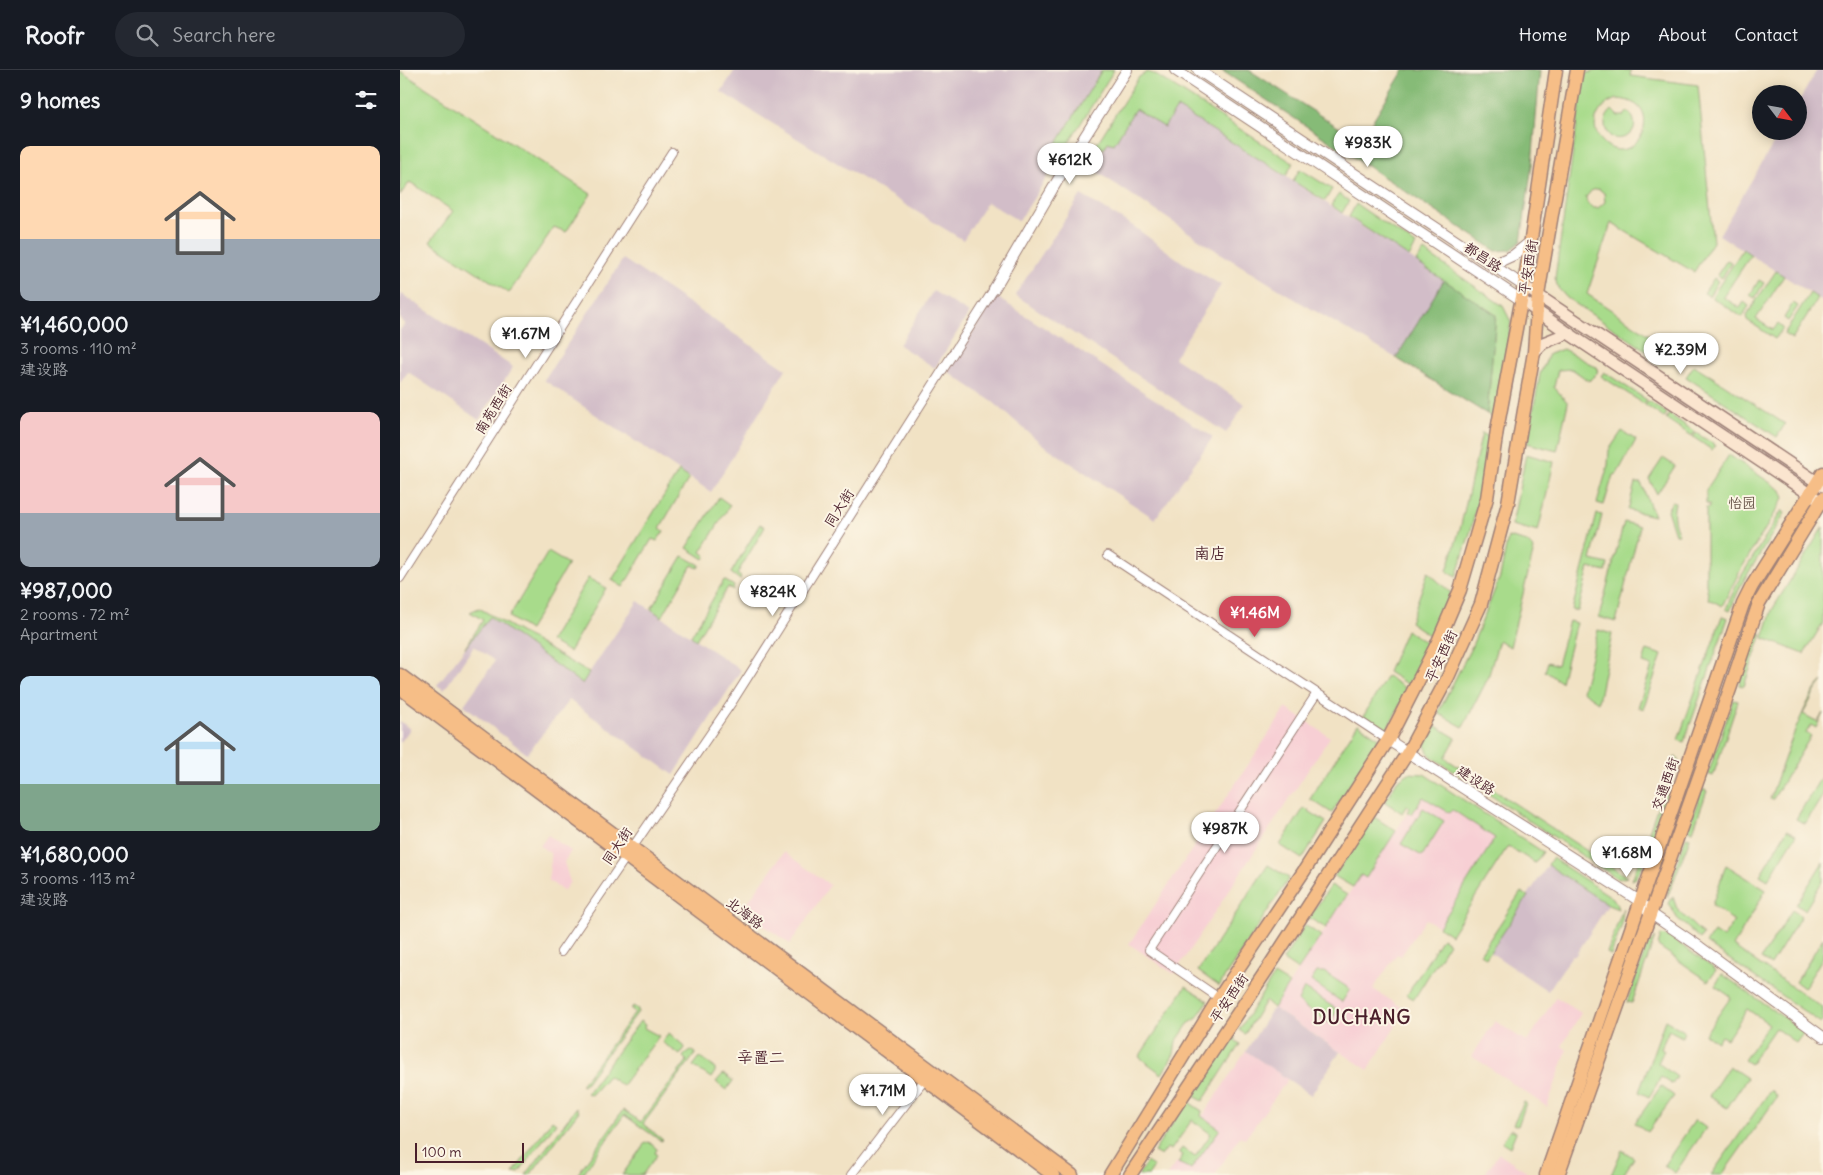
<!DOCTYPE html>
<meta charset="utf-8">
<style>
body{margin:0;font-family:Delius,"LXGW WenKai TC",sans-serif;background:#242831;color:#f1f3f6;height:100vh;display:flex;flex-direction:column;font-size:19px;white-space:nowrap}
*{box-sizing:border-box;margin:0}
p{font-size:16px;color:#9ea1a6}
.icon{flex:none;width:28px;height:28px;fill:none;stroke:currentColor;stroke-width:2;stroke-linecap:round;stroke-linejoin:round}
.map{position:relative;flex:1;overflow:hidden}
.drawer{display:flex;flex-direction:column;background:#171b24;width:400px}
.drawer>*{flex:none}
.needle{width:32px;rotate:121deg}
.buttons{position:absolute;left:1352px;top:15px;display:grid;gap:10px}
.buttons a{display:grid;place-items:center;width:55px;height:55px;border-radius:50%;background:#171b24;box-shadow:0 2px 12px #0003;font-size:25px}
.scale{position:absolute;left:15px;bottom:12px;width:109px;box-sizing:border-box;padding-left:5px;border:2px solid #4a1f2b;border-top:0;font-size:14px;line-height:18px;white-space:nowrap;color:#4a1f2b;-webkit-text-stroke:4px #fcf5e5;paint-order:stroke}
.price{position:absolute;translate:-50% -42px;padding:0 11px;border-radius:18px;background:#fff;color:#222;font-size:16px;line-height:32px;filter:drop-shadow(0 1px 2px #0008)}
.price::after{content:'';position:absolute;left:50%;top:30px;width:15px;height:11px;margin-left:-8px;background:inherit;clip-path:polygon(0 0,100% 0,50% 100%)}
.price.current{background:#d1495b;color:#fff}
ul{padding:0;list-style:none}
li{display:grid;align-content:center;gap:10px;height:265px;padding:0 20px}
li span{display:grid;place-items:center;height:155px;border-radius:10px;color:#555}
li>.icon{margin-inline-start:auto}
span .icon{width:90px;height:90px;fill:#fffc;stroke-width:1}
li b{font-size:21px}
h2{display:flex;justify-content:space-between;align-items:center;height:60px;padding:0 20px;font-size:21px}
header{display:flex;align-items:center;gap:30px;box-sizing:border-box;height:70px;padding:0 25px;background:#171b24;border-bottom:1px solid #363941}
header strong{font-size:24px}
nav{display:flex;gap:28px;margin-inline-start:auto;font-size:18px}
.search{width:350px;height:45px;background:#242831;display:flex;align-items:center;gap:12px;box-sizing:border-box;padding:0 18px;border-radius:28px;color:#9ea1a6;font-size:19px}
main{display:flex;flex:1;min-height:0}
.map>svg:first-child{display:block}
.built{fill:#f7cfd4}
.industrial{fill:#d2bdc8}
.green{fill:#a8db8b;stroke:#797d5b;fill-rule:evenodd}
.forest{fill:#86bb77;stroke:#686d51}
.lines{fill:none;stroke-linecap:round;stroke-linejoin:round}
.minor-casing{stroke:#9e8078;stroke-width:10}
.tertiary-casing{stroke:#9e8078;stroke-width:12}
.secondary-casing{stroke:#9e8078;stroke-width:14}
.primary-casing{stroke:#9e8078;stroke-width:15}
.minor{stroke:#fff;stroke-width:8}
.tertiary{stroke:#fff;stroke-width:10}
.secondary{stroke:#fbe5cf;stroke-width:11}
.primary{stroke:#f6be87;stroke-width:12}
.labels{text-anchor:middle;stroke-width:4;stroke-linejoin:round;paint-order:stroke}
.street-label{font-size:14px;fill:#4a1f2b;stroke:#fcf5e5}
.park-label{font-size:14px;fill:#624e43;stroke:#fcf5e5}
.quarter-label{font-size:16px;fill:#4a1f2b;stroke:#fcf5e5}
.district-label{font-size:19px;font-weight:bold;letter-spacing:1px;fill:#4a1f2b;stroke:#fcf5e5}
</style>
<header>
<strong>Roofr</strong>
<div class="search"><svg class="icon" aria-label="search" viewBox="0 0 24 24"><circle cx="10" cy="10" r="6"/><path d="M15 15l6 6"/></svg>Search here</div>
<nav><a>Home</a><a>Map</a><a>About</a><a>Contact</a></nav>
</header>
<main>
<section class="drawer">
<h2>9 homes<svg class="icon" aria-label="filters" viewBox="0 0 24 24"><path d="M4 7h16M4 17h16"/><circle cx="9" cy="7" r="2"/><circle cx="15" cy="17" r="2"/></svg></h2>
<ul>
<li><span style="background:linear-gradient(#ffd9b3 60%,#9aa5b1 0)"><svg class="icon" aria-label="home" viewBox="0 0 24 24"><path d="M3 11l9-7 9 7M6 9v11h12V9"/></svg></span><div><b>¥1,460,000</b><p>3 rooms · 110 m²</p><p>建设路</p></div></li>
<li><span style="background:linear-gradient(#f6c9c9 65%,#9aa5b1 0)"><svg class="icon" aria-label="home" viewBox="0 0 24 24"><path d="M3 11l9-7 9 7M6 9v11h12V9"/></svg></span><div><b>¥987,000</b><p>2 rooms · 72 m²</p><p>Apartment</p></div></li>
<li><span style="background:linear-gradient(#bfe0f5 70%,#7fa58c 0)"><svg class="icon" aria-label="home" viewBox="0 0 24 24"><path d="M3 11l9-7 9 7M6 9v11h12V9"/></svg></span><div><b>¥1,680,000</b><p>3 rooms · 113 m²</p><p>建设路</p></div></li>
</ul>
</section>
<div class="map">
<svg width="1423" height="1105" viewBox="0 0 1423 1105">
<rect width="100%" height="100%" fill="#fcf5e5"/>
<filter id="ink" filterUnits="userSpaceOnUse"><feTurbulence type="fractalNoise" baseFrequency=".02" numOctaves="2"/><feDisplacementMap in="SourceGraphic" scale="10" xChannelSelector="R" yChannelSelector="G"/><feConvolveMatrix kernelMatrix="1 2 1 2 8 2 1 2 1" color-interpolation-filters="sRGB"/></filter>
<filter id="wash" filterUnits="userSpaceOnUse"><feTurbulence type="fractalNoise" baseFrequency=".0096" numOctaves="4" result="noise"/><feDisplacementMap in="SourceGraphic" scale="20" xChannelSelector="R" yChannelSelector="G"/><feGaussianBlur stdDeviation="1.12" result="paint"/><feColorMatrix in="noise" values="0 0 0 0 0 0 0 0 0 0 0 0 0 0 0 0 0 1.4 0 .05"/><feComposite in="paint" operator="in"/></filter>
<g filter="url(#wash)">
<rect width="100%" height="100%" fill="#f1e2c4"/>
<!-- built -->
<g class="built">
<path d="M886,638L930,667L774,904L729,874Z"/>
<path d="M1022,720L1095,768L1039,857L1026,849L1001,886L997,884L973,919L1006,940L968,1000L873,938L961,805L966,808Z"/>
<path d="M148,765L171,781L164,792L170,812L163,821L148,810L151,790L150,783L140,776Z"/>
<path d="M384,782L430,815L390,874L342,840Z"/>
<path d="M1156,927L1181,943L1162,976L1167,980L1147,1037L1072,986L1095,951L1127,972Z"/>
<path d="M846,981L888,1009L845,1069L840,1066L815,1105H767L777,1092L791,1099L820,1059L802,1047Z"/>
<path d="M1099,1083L1126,1101L1125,1105H1084Z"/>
</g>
<!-- industrial -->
<g class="industrial">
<path d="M335,0H702L643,96L651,101L619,151L587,132L563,170L321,22Z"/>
<path d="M1417,0H1423V231L1319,165L1381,61H1399V31Z"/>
<path d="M746,18L871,97L1044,210L996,288L903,234L817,181L691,98Z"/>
<path d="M681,125L733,156L782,192L821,215L774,288L845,334L826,363L615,225Z"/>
<path d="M223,189L386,299L311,422L144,310Z"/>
<path d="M533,221L569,243L535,298L499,275Z"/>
<path d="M0,223L113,297L79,350L8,302L0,313V260L5,254L0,248Z"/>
<path d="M595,226L813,367L755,449L642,374L593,332L548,302Z"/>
<path d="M238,531L341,600L274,705L169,630L127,684L64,635L95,591L74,576L44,620L37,615L89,547L182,613Z"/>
<path d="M0,651L10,659L0,673Z"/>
<path d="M1148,795L1208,835L1175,886L1172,885L1148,921L1090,882Z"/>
<path d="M873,938L940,982L911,1025L846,981Z"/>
</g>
<!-- green -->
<g class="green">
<path d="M702,0H714L651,101L643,96Z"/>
<path d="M1199,0H1231L1230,6L1298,15L1313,172L1294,202L1211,153L1187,224L1272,280L1265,293L1167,228L1158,218L1155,208L1184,4ZM1217,29C1272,32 1233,105 1202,71C1187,55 1199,34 1217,29ZM1199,119L1204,123L1205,132L1198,138C1190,139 1186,134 1186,127L1192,120Z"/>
<path d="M0,1L191,124L166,162L154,157L109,223L30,172L53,141L10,112L0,125Z"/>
<path d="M747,2L754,4L893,93L886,106L777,38L764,57L735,39L714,74L708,72L704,79L696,75L739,7Z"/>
<path d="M1212,40L1218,46H1224L1228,41C1251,65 1206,82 1205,54C1205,48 1208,44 1212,40Z"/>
<path d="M900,99L932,119L925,131L893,111Z"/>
<path d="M939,124L949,131L942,143L931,135Z"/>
<path d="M956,134L1016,175L1009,187L949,147Z"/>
<path d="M1343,179L1351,185L1323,227L1340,238L1344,232L1349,236L1342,247L1313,228V225Z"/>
<path d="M1024,181L1103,236L1111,252L1097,350L1087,344L1096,245L1016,192Z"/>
<path d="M1327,190L1331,192L1322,208L1317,205Z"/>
<path d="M1376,201L1384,206L1356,249L1373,260L1378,254L1383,258L1375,269L1347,250L1346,246Z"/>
<path d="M1314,208L1318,211L1309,226L1304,223Z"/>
<path d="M1359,210L1364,213L1355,228L1350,225Z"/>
<path d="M1410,223L1418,228L1392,269L1384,264Z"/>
<path d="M1393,233L1398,236L1388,251L1384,248Z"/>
<path d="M1163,279L1198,298L1197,303L1189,311L1172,299L1158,300L1154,317L1168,333L1157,381L1127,373L1140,304L1149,284Z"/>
<path d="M1294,295L1385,354L1377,367L1286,307Z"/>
<path d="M1204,302L1247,330L1244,334L1201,306Z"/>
<path d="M1248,331L1267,343L1264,348L1245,335Z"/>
<path d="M1269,344L1295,362L1292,366L1266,349Z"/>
<path d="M1222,361L1236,370L1217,404L1213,405L1204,435L1197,433L1208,395L1209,380Z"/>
<path d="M1082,363L1092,369L1071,460L1056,507L1047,501L1061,455Z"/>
<path d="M1296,363L1315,375L1312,380L1293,367Z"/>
<path d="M1126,384L1154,392L1138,462L1112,455Z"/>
<path d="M1329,385L1381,420L1384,428L1341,499L1322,536L1309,529L1306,514V438H1309V434H1306V420Z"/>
<path d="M1263,388L1275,396L1257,424L1249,409Z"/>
<path d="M279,401L289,408L260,458L264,461L257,471L252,469L223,517L212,510Z"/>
<path d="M1235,413H1241L1254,446L1228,440Z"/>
<path d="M319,427L330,435L301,482L306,486L304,489L287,478Z"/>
<path d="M1272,432L1275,433C1272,445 1274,454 1279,464H1275L1267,440Z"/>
<path d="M1382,440L1385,443L1341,515L1330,541L1326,539L1337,513Z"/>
<path d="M1197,444L1202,445L1191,490L1208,494L1206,502L1189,498L1178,541L1172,540Z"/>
<path d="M1224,452L1240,456L1216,552L1199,547Z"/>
<path d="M360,454L365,457L337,504L341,507L340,510L331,503Z"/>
<path d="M1423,457V553L1404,584L1363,568L1372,540Z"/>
<path d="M1108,467L1127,472L1134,479L1110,577L1099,570L1088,608L1063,657L1038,643L1072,576L1100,507Z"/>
<path d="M148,482L168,494L129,560L109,547Z"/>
<path d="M283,486L300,495L298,498L292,495L262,547L251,539Z"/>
<path d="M1028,502L1051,523L1033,568L1010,552Z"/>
<path d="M188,508L206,518L169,582L150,571Z"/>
<path d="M324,510L334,516L333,520L328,517L296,570L291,566Z"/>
<path d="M79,538L189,603L182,614L90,547L65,578L83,550L70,542Z"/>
<path d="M1322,546L1328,548L1284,672L1278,670Z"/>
<path d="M1169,551L1176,553L1161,612L1145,601L1148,592L1157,595Z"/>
<path d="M1006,560L1030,575L1010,616L988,602Z"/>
<path d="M1198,560L1212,564L1198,632L1182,621Z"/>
<path d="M1357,562L1362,564L1344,616L1339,615Z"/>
<path d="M1247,580L1262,585L1243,639L1238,637L1252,596L1243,593Z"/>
<path d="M987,606L1008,620L986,661L963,647Z"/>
<path d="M1423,611L1416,620L1403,644L1418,652L1423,643L1416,658L1411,655L1406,663L1411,666L1373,729H1370C1378,706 1406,622 1423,611Z"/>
<path d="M1333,630L1338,631L1313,706L1308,704Z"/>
<path d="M1031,653L1056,668L1045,688L1227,807L1218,809L1032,687L1028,682L1023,671Z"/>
<path d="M958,654L979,668L932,743L910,729Z"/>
<path d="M1275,687L1279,689L1242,797L1236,808L1232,810Z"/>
<path d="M1009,703L1024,704L1143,782L1135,793L1108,776L1051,865L1039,857L1095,768L1053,740L1050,743L1023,727L1012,744L1008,742L1010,738L1007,735L1002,743L985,732L997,711Z"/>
<path d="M1423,704V725L1405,754L1396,749Z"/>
<path d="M1302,719L1307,721L1293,761L1288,760Z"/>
<path d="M904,738L926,752L902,789L880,775Z"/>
<path d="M1023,738L1044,751L1022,786L1001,774Z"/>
<path d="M974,747L996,761L966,808L961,805L953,817L934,806Z"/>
<path d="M1387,760L1396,765L1368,810L1360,805Z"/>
<path d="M1286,767L1290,768L1267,828L1268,819Z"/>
<path d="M1152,788L1213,828L1216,833L1218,839L1208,835L1148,795Z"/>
<path d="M1423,792V810L1405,840L1396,835Z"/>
<path d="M868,795L889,808L819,916L798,901Z"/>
<path d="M1326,795L1366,820L1333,876L1423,938V950L1421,953L1306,873L1314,862L1323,868L1334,851L1312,835Z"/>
<path d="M931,815L947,825L926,858L909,848Z"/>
<path d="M1121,822L1128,826L1086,888L1080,884Z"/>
<path d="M1273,827L1277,839L1303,865L1300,869L1277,848L1269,833Z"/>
<path d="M1223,838L1222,854L1211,885L1207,883Z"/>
<path d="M1392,840L1401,846L1371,895L1361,889Z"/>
<path d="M905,855L921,866L898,900L883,890Z"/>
<path d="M1261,865L1270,867L1316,900L1308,911L1258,876Z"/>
<path d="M1255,867L1232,933L1227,932L1247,876Z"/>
<path d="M1042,868L1049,873L1014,929L1007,925Z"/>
<path d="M1423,868V887L1404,918L1396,912Z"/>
<path d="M917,902H924L950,919L942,932L911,911Z"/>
<path d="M1322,904L1404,962L1396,973L1375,958L1350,994L1344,990L1369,954L1347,939L1327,969L1321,966L1317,972L1305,964L1331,927L1315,916Z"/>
<path d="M874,905L889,914L873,938L865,931L845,964L839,960Z"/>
<path d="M786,916L808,931L796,949L788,954L776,972L774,984L762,1004L739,987Z"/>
<path d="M904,918L938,940L929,953L903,936L898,931Z"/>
<path d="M233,936L238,939V942L183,1016L181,1015L235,942L231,939Z"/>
<path d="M1265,950L1284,961L1282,967L1269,960L1261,978L1264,980L1258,993L1277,1007L1272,1014L1261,1007L1249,1027L1239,1022Z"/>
<path d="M240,951L245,955L244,958L259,966L222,1016L208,1006L191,1025L187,1023Z"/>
<path d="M269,963L284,976L285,978L280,985L262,972Z"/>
<path d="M830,964L836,968L835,970L840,974L803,1031L792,1025Z"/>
<path d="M291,980L296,983L243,1054L263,1070L261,1071L224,1045L182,1105H177L223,1040L241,1052L287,991L283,987L288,981Z"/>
<path d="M300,987L315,998V1002L311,1008L293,996Z"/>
<path d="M1329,996L1347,1008L1327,1038L1309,1026Z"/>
<path d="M324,1004L333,1011L326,1020L316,1012L322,1005Z"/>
<path d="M1261,1016L1274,1026L1248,1062L1235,1053Z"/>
<path d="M1370,1021H1372L1377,1027L1322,1105H1311Z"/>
<path d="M787,1031L802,1041L801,1046L820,1059L791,1099L778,1093L783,1085L779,1082L782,1078L795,1087L811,1064L792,1050L771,1080L767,1078L761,1086L754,1082Z"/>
<path d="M1124,1032L1126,1033L1118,1056L1113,1054Z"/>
<path d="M176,1038L179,1041L130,1105H126Z"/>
<path d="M152,1050L156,1053L119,1102L113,1103Z"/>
<path d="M1295,1050L1306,1058L1275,1103L1264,1095Z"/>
<path d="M1110,1059L1116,1062L1110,1077L1102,1072Z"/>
<path d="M249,1072L257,1079L255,1083L257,1085L242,1105H222L245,1073Z"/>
<path d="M1222,1080L1234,1088L1223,1105H1211Z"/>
<path d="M747,1092L754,1097L749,1105H738Z"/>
</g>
<!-- forest -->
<g class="forest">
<path d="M821,0H849L960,71L1004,0H1140L1132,95L1121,171L1111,180L1096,181Z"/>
<path d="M1044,210L1096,245L1087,344L996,288Z"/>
</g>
</g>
<g filter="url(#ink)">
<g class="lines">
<defs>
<g id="minor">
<path d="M708,485L988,670"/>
<path d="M0,508L272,82"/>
<path d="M161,882L332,632L594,219"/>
<path d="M819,928L749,880L917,623"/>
<path d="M451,1105L526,1008"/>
</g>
<g id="tertiary">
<path d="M775,0L1121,230"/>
<path d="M798,0L1124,216"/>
<path d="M1092,195L1114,185L1130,172"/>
<path d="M594,219L666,96L727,0"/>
<path d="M988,670L1241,832L1250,843L1300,877L1423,967"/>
</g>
<g id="secondary">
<path d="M1124,216L1423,416"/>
<path d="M1121,230L1168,263L1417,429"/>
<path d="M1134,282L1143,273L1168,263"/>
</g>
<g id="primary">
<path d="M0,605L672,1105"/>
<path d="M0,618L653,1105"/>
<path d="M710,1105L819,928L904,801L988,670L1037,574L1060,520L1087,428L1097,360L1124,216L1156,0"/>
<path d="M730,1105L872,892L1008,682L1048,607L1081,534L1108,433L1134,282L1138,225L1177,0"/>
<path d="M1146,1105L1343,534L1352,516L1423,403"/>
<path d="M1158,1105L1330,619L1359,533L1423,428"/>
</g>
</defs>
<!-- minor casing -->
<use href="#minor" class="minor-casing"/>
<!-- tertiary casing -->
<use href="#tertiary" class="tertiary-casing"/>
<!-- secondary casing -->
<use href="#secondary" class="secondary-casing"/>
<!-- primary casing -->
<use href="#primary" class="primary-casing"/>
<!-- minor -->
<use href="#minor" class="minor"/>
<!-- tertiary -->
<use href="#tertiary" class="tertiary"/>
<!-- secondary -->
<use href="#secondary" class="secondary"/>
<!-- primary -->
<use href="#primary" class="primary"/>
</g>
</g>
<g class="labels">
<!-- street labels -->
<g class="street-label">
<text transform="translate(1083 187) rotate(34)" y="5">都昌路</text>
<text transform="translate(1128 197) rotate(-81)" y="5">平安西街</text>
<text transform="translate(93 339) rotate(-58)" y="5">南苑西街</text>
<text transform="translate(439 438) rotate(-58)" y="5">同大街</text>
<text transform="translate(1041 586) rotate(-65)" y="5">平安西街</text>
<text transform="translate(1076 710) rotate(33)" y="5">建设路</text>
<text transform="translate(1265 714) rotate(-71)" y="5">交通西街</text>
<text transform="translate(217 776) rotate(-56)" y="5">同大街</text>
<text transform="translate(345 843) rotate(37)" y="5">北海路</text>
<text transform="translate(829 928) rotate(-56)" y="5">平安西街</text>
</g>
<!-- park labels -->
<g class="park-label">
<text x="1342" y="438">怡园</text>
</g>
<!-- quarter labels -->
<g class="quarter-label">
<text x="810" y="489">南店</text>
<text x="361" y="993">辛置二</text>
</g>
<!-- district labels -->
<g class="district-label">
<text x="962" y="954">DUCHANG</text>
</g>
</g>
</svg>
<div class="buttons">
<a><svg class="needle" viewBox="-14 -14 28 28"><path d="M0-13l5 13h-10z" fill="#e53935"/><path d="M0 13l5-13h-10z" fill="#9ea1a6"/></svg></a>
</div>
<div class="scale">100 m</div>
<b class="price" style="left:968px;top:98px">¥983K</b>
<b class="price" style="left:670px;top:115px">¥612K</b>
<b class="price" style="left:126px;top:289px">¥1.67M</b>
<b class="price" style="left:1281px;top:305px">¥2.39M</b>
<b class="price" style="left:373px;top:547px">¥824K</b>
<b class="price current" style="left:855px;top:568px">¥1.46M</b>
<b class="price" style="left:825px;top:784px">¥987K</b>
<b class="price" style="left:1227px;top:808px">¥1.68M</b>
<b class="price" style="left:483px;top:1046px">¥1.71M</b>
</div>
</main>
